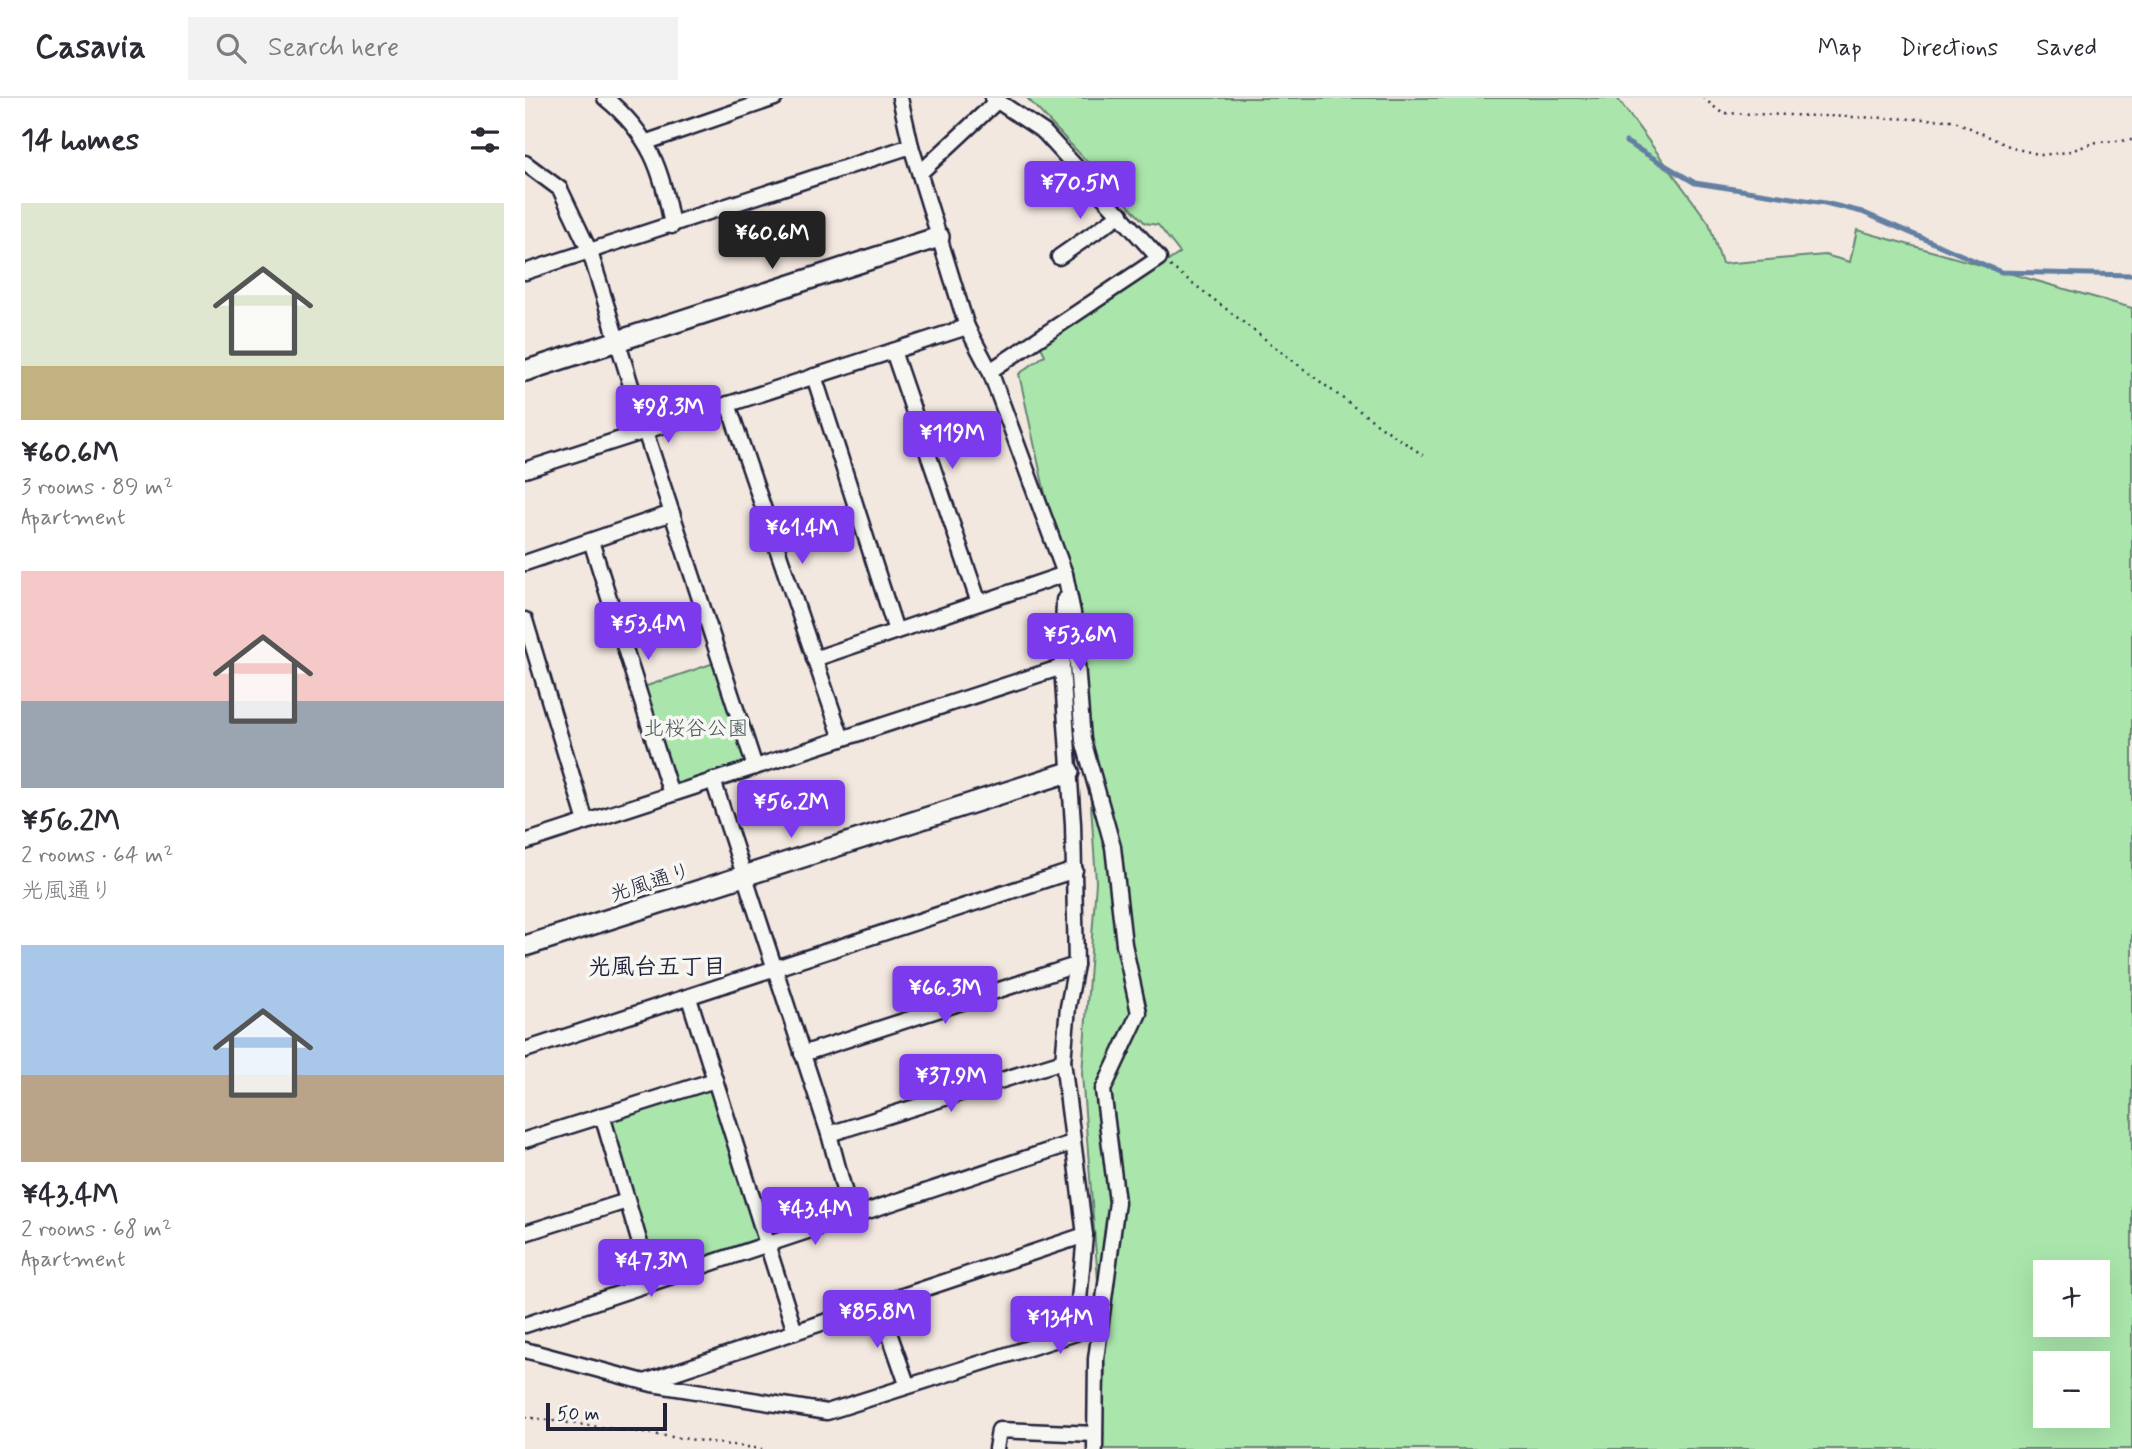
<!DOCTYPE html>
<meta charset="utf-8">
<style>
body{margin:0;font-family:Mynerve,"Klee One",sans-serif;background:#f2f2f3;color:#2b2b33;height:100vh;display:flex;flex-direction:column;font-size:26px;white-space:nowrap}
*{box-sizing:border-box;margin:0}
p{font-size:23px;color:#7c7c81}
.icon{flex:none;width:38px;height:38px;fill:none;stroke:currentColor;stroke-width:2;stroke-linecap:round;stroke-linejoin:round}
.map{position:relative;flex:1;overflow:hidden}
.drawer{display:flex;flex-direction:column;background:#fff;width:525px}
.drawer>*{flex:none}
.controls{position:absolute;left:1508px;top:1162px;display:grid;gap:14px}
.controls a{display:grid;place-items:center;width:77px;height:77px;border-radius:0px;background:#fff;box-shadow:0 7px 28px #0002;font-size:35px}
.scale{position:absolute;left:21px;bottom:18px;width:121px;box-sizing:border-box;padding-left:7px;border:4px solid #22223b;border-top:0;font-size:19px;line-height:24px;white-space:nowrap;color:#22223b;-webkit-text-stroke:5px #f6f6f2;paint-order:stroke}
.price{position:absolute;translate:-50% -60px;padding:0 16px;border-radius:7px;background:#7c3aed;color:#fff;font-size:23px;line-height:46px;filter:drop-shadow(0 2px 4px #0008)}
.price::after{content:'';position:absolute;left:50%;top:42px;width:21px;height:16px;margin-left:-10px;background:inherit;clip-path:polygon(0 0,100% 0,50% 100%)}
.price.on{background:#222;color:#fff}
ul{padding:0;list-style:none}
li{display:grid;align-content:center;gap:14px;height:371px;padding:0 21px}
li span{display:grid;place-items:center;height:217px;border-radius:0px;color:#555}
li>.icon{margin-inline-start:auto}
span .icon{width:126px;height:126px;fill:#fffc;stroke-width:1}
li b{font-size:30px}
h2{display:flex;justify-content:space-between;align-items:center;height:84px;padding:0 21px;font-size:30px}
header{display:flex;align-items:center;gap:42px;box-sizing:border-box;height:98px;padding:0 35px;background:#fff;border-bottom:2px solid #e1e1e2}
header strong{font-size:33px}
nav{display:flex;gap:38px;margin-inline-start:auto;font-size:24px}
.search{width:490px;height:63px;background:#f2f2f3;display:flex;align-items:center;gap:18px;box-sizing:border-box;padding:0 24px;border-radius:0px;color:#7c7c81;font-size:26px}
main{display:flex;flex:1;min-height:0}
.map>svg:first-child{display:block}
.green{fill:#aae6ac;stroke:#668474;stroke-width:2;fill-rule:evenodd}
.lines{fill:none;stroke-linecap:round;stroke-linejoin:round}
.stream{stroke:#6380a3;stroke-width:5}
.street-casing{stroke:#22223b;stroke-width:19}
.secondary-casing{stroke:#22223b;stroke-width:24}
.path{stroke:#22223b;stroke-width:2.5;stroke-dasharray:2 5;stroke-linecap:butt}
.street{stroke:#f6f6f2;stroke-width:14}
.secondary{stroke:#f6f6f2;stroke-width:19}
.labels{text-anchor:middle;stroke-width:7;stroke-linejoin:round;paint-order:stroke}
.park-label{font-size:21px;fill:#445357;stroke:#f6f6f2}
.street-label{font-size:21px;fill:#22223b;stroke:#f6f6f2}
.neighbourhood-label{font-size:23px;font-weight:bold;fill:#22223b;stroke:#f6f6f2}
</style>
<header>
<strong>Casavia</strong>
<div class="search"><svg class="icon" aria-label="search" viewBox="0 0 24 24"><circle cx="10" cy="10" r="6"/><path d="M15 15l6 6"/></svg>Search here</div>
<nav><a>Map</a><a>Directions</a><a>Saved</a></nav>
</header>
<main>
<section class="drawer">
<h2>14 homes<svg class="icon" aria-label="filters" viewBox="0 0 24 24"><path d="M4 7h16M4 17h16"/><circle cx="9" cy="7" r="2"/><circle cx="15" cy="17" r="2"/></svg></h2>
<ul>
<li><span style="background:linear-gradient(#dfe7d0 75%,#c2b280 0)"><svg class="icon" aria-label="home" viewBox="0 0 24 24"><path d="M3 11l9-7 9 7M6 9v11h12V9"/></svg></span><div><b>¥60.6M</b><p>3 rooms · 89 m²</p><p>Apartment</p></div></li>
<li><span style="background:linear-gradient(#f6c9c9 60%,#9aa5b1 0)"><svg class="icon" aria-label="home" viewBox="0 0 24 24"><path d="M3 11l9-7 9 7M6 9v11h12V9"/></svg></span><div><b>¥56.2M</b><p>2 rooms · 64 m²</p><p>光風通り</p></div></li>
<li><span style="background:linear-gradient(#a9c7e8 60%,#b9a48a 0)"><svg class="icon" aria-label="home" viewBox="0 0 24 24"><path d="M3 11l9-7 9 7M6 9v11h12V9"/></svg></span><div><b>¥43.4M</b><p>2 rooms · 68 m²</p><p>Apartment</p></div></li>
</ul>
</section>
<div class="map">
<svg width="1607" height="1351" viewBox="0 0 1607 1351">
<rect width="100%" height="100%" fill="#f3e8e0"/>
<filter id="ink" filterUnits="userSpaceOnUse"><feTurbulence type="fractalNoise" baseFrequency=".0143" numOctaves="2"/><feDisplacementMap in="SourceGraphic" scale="14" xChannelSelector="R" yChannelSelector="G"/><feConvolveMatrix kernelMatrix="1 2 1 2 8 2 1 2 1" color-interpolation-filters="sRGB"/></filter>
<g filter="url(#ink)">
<!-- green -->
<g class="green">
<path d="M502,0H1092L1184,125L1197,166L1300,157L1325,164L1332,132L1607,210V1351H576L580,1273L557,976L571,784L557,566L494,276L520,257L516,249L655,155L633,127L620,125ZM1521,1174H1573V1227H1521ZM1521,1265H1573V1318H1521Z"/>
<path d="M195,563L230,669L146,696L113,591Z"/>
<path d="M190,982L242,1147L126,1183L77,1017Z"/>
</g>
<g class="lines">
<!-- stream -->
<path class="stream" d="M1101,44L1170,85L1300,105L1337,114L1476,174L1607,177"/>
<defs>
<g id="street">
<path d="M80,0C125,36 138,74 147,128"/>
<path d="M375,0L386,48L442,229L465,273L540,476L548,515L558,642L588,749L599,846L614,915L578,992L592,1104L571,1261L570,1351"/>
<path d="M122,44L250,0"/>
<path d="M0,65L35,91L65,154L120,333L230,669"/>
<path d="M396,74L472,3"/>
<path d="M534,159L596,116"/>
<path d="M0,174L386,48"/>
<path d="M368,253L454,505"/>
<path d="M465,273L634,160L519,34L468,0"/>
<path d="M289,278L371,533"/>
<path d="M203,306L317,641"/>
<path d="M0,372L442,229"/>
<path d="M66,443L146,696"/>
<path d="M0,465L147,415"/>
<path d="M0,522L61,724"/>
<path d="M289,561L540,476"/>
<path d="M188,682L304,1036L326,1118"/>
<path d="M0,744L537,569"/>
<path d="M164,900L270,1234"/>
<path d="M0,952L550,772"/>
<path d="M277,956L551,867"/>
<path d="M77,1017L126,1183"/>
<path d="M304,1036L538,963"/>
<path d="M0,1042L190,982"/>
<path d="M0,1135L102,1103"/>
<path d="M354,1206L382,1286"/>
<path d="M0,1227L547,1045"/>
<path d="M0,1252L127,1286L302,1314L551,1235L560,1137L538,963L543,909L551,867L548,726L537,569L539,502"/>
<path d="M120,1284L560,1137"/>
<path d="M471,1351L474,1332L570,1336"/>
</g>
<g id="secondary">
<path d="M0,273L414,139"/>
<path d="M0,848L544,674"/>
</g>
</defs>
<!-- street casing -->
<use href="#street" class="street-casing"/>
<!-- secondary casing -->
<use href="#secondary" class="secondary-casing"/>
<!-- path -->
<g class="path">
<path d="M1178,0L1197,15L1428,22L1488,50L1517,57L1542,54L1572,44L1607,42"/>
<path d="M645,168C729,231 810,299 898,357"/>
<path d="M0,1319L237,1351"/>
</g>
<!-- street -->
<use href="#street" class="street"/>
<!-- secondary -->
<use href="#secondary" class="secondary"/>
</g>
</g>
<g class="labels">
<!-- park labels -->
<g class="park-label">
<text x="171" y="637">北桜谷公園</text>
</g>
<!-- street labels -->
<g class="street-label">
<text transform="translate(125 784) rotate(-18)" y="7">光風通り</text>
</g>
<!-- neighbourhood labels -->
<g class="neighbourhood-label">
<text x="132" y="876">光風台五丁目</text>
</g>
</g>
</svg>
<div class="controls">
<a>+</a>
<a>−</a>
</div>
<div class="scale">50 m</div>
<b class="price" style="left:555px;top:123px">¥70.5M</b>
<b class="price on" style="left:247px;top:173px">¥60.6M</b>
<b class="price" style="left:143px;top:347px">¥98.3M</b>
<b class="price" style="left:427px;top:373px">¥119M</b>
<b class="price" style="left:277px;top:468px">¥61.4M</b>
<b class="price" style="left:123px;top:564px">¥53.4M</b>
<b class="price" style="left:555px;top:575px">¥53.6M</b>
<b class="price" style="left:266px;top:742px">¥56.2M</b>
<b class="price" style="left:420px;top:928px">¥66.3M</b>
<b class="price" style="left:426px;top:1016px">¥37.9M</b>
<b class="price" style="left:290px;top:1149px">¥43.4M</b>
<b class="price" style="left:126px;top:1201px">¥47.3M</b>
<b class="price" style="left:352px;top:1252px">¥85.8M</b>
<b class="price" style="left:535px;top:1258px">¥134M</b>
</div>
</main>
